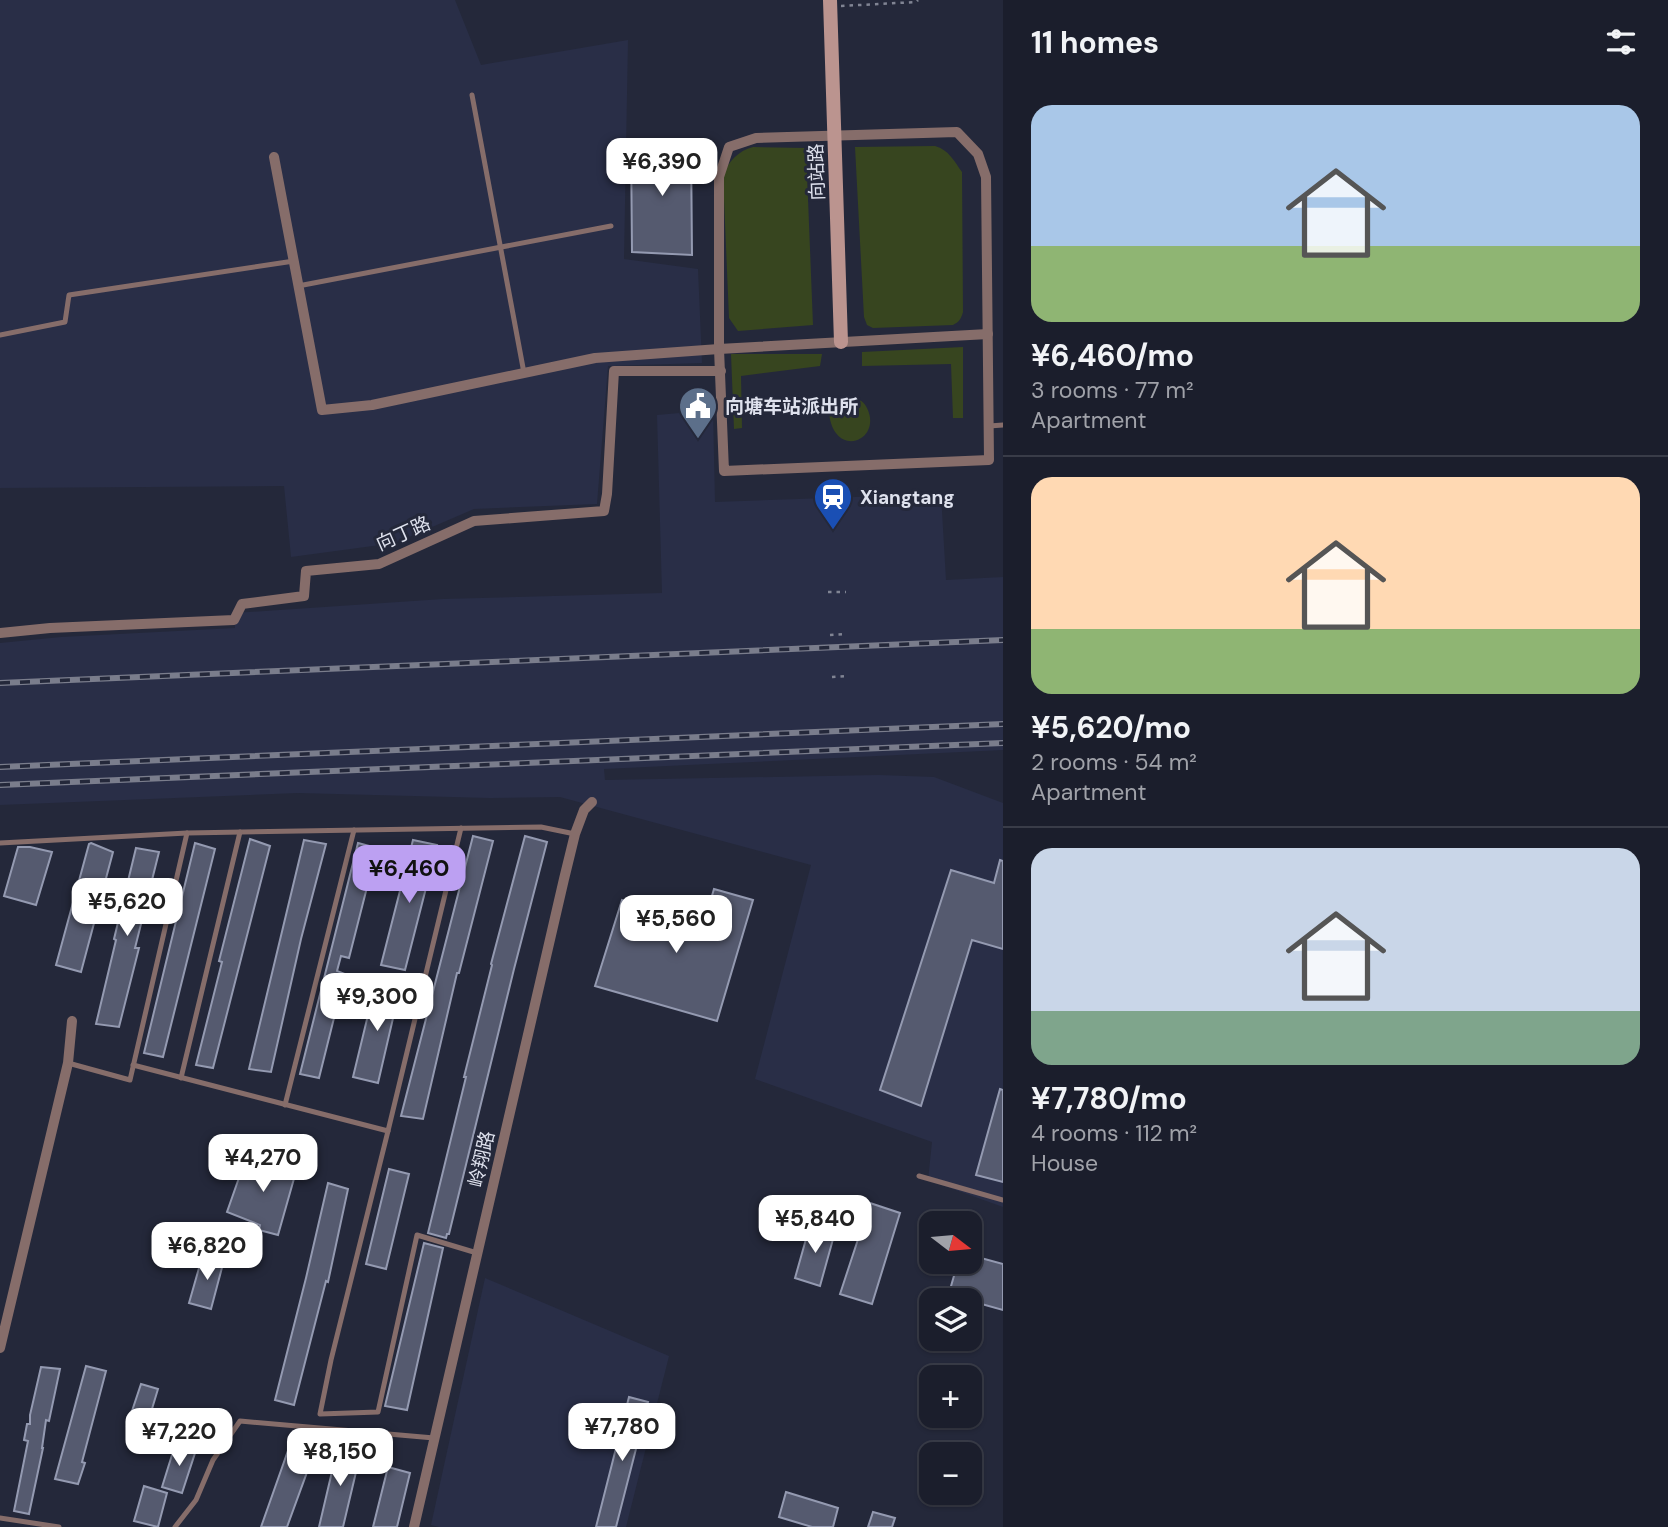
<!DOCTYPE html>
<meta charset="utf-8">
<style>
body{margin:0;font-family:"DM Sans","Noto Sans SC",sans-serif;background:#282b38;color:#f1f3f6;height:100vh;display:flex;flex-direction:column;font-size:26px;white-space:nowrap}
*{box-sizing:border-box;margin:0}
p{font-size:23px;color:#a0a2a9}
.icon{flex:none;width:38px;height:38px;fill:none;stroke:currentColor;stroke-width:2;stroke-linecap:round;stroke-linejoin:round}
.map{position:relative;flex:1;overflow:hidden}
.side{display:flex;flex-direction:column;background:#1b1e2c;width:665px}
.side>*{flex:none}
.needle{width:46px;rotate:106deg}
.tools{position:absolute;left:919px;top:1211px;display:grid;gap:14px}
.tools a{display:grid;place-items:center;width:63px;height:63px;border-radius:14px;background:#1b1e2c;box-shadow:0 2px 5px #0004,0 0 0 2px #393c48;font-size:35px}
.price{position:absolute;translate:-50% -60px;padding:0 16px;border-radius:14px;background:#fff;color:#222;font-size:23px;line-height:46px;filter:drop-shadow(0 2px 4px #0008)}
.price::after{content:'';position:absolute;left:50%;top:42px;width:21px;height:16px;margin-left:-10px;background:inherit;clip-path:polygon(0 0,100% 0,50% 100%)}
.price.current{background:#bca0f2;color:#111}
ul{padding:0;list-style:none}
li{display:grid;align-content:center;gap:14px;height:371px;padding:0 28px}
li+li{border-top:2px solid #393c48}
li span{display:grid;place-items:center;height:217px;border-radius:21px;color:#555}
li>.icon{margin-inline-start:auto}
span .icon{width:126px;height:126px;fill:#fffc;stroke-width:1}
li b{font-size:30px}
h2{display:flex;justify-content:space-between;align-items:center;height:84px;padding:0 28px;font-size:30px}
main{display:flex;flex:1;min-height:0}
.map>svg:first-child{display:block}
.built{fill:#292e47}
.green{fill:#37451f}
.building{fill:#555a6f;stroke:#949ab1;stroke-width:2}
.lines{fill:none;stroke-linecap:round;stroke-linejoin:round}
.path{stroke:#808493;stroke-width:2.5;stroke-dasharray:3.5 5;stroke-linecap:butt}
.lane{stroke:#866d6a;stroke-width:5}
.street{stroke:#866d6a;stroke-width:10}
.secondary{stroke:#bb948f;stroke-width:14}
.rail-casing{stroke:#7a7d8c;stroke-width:6}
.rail{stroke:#24283a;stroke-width:3.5;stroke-dasharray:10;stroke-linecap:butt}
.labels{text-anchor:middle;stroke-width:6;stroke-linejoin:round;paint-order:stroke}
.street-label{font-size:19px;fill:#dee1ed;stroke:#24283a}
.poi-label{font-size:19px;font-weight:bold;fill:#dee1ed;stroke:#24283a;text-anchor:start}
</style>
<main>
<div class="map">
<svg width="1003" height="1527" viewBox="0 0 1003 1527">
<rect width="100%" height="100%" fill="#24283a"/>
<!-- built -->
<g class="built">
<path d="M0,0H455L481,65L628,40L624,259L698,269L702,363L608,366L597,504L474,509L395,543L291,557L284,486L0,488Z"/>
<path d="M713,410L715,502L941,494L946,580L1003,577V750L604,769L605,780L879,775L934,777L1003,803V1207L928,1180L932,1142L755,1079L811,865L560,797L490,798L298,793L0,805V643L61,637L235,628L234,613L443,599L662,593L657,415Z"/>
<path d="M485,1278L669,1356L626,1527H439L431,1525Z"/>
</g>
<!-- green -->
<g class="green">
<path d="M935,146C949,150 954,161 962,172L963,312C961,319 959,322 953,325L873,328L867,325L864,317L855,147Z"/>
<path d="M753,147L806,148L813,325L738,331L729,318L723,175C729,161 738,151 753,147Z"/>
<path d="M963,347V418H953L951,364L862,366V352Z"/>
<path d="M731,354H822L820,366L741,376L742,428L734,429Z"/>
<path d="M849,397C857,398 863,400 867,408C883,441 834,460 829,413C835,406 839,399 849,397Z"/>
</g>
<!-- building -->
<g class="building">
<path d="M631,141L691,143L692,255L632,252Z"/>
<path d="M473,836L493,841L459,973H457L423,1119L401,1116Z"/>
<path d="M525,836L547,842L514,969L449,1234H447L446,1238L428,1233L466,1077H464L492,965L491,964Z"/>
<path d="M250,839L270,846L213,1068L196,1065L222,962L219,961Z"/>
<path d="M304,840L326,844L301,939L271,1072L249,1069Z"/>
<path d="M413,840L437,845L405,970L381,965Z"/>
<path d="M91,843L113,852L81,972L56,965L89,844Z"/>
<path d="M195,843L215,849L163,1057L144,1053Z"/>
<path d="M358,843L377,848L349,958L341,956L337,971L345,974L319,1078L300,1074Z"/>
<path d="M18,847H30L52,852L36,905L4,896Z"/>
<path d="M136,848L159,852L135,948H139L119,1027L96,1024L116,940L114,939Z"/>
<path d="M1000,860L1003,861V949L972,940L921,1106L880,1090L951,870L994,883Z"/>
<path d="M714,889L753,900L717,1021L595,986L622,900L703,926Z"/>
<path d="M376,982L400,988L378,1083L353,1077Z"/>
<path d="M1000,1089L1003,1090V1182L976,1175Z"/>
<path d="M247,1155L278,1168L279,1164L297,1168L278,1235L259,1230L260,1225L227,1212Z"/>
<path d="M389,1169L409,1174L386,1269L366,1264Z"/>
<path d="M328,1183L348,1189L328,1282L326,1281L294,1405L275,1400L306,1278Z"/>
<path d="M870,1203L900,1213L872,1304L840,1294Z"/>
<path d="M810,1225L835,1232L820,1286L795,1278Z"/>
<path d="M424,1243L443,1248L407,1410L385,1406Z"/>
<path d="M203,1254L224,1260L211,1309L189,1303Z"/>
<path d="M970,1255L1003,1264V1310L978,1303L973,1323L970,1322V1300H947L958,1262H970Z"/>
<path d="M86,1366L106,1371L82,1462L85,1463L78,1484L55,1479Z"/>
<path d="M41,1367L60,1369L49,1421L46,1420L42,1448H43L29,1514L14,1511L28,1441L24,1440L27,1424H30V1415Z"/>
<path d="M141,1384L158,1389L145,1432L127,1426Z"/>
<path d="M629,1397L648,1402L616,1527H596Z"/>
<path d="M176,1442L196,1450L182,1493L162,1487Z"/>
<path d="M290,1445L314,1453L287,1527H261Z"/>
<path d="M338,1446L361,1451L343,1527H319Z"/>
<path d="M388,1467L410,1473L397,1527H373Z"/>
<path d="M144,1486L167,1493L158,1527L134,1521Z"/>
<path d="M786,1492L838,1508L833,1527H812L779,1517Z"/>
<path d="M873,1512L895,1518L892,1527H868Z"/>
</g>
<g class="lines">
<!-- path -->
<g class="path">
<path d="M841,6L916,2L918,0"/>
<path d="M828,592H846"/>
<path d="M830,635L846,634"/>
<path d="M832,677L846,676"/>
</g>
<!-- lane -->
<g class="lane">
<path d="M472,95L524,373"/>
<path d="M298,286L611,226"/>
<path d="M0,335L65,322L69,295L294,261"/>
<path d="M989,426L1003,425"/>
<path d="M0,843L187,833L541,827L575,834"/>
<path d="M68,1063L130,1080L187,833"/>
<path d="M133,1065L388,1131L461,828"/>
<path d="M181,1078L240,832"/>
<path d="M285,1105L354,830"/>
<path d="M388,1131L331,1360L320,1414L378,1412L417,1235L477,1253"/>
<path d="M919,1176L1003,1200"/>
<path d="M0,1518L59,1527"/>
<path d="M175,1527L196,1500L213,1460L240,1421L434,1438"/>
</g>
<!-- street -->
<g class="street">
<path d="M957,132L978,154L986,177L989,460L724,471L719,349V177L729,147L756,138Z"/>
<path d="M274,157L322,410L372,405L595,358L719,349L988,334"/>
<path d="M0,633L50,628L234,620L242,604L304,596L306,571L379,564L474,521L604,511L607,494L614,371H721"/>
<path d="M0,1348L68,1063L72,1021"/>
<path d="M414,1527L564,879L575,834L584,810L592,802"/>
</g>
<!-- secondary -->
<path class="secondary" d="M830,0L841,342"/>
<defs>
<g id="rail">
<path d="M0,683L1003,640"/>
<path d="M0,767L1003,724"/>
<path d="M0,785L1003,743"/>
</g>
</defs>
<!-- rail casing -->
<use href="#rail" class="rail-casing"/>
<!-- rail -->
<use href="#rail" class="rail"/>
</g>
<!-- icons -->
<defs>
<symbol id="civic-pin" viewBox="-11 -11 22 30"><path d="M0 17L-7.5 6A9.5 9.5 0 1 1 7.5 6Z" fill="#5c6f8a" stroke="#24283a"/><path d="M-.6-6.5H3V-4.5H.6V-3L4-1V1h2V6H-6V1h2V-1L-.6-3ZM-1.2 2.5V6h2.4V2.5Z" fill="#fff"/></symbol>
<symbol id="station-pin" viewBox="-11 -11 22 30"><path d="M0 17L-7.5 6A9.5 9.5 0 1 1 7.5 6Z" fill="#1a4fb4" stroke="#24283a"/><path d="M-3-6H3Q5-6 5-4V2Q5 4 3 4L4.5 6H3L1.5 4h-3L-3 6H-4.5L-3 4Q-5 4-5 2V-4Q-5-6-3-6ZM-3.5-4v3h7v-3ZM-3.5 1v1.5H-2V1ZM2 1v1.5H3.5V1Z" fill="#fff"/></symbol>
</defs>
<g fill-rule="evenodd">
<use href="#civic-pin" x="676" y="384" width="44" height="60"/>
<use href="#station-pin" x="811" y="475" width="44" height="60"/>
</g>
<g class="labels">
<!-- street labels -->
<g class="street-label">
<text transform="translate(816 172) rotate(-92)" y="7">向站路</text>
<text transform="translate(403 533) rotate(-24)" y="7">向丁路</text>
<text transform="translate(481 1159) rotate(-77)" y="7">岭翔路</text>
</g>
<!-- poi labels -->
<g class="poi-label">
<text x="725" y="413">向塘车站派出所</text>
<text x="860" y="504">Xiangtang</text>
</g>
</g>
</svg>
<div class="tools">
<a><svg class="needle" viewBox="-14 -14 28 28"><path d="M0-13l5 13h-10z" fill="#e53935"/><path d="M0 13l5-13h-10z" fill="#a0a2a9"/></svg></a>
<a><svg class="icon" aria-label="layers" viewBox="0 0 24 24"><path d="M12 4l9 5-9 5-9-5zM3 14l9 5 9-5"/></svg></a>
<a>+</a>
<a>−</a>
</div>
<b class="price" style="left:662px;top:198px">¥6,390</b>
<b class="price current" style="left:409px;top:905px">¥6,460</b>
<b class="price" style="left:127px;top:938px">¥5,620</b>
<b class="price" style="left:676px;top:955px">¥5,560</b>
<b class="price" style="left:377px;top:1033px">¥9,300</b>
<b class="price" style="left:263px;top:1194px">¥4,270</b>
<b class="price" style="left:815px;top:1255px">¥5,840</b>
<b class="price" style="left:207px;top:1282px">¥6,820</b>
<b class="price" style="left:622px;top:1463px">¥7,780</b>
<b class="price" style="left:179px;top:1468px">¥7,220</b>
<b class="price" style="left:340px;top:1488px">¥8,150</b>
</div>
<section class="side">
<h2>11 homes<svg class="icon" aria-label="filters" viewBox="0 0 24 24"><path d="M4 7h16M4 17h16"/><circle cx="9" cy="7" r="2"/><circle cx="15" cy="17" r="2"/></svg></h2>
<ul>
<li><span style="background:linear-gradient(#a9c7e8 65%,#8fb573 0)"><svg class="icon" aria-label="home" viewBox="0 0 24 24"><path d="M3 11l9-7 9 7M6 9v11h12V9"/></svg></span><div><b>¥6,460/mo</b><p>3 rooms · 77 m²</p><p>Apartment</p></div></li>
<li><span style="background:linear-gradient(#ffd9b3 70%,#8fb573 0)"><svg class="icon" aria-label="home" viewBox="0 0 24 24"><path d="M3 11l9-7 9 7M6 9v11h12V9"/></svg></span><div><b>¥5,620/mo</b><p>2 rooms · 54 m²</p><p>Apartment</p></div></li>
<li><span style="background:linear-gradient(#c9d6e8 75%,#7fa58c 0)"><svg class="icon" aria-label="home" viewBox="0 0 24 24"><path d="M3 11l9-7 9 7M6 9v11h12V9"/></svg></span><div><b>¥7,780/mo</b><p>4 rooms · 112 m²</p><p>House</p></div></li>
</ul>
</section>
</main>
